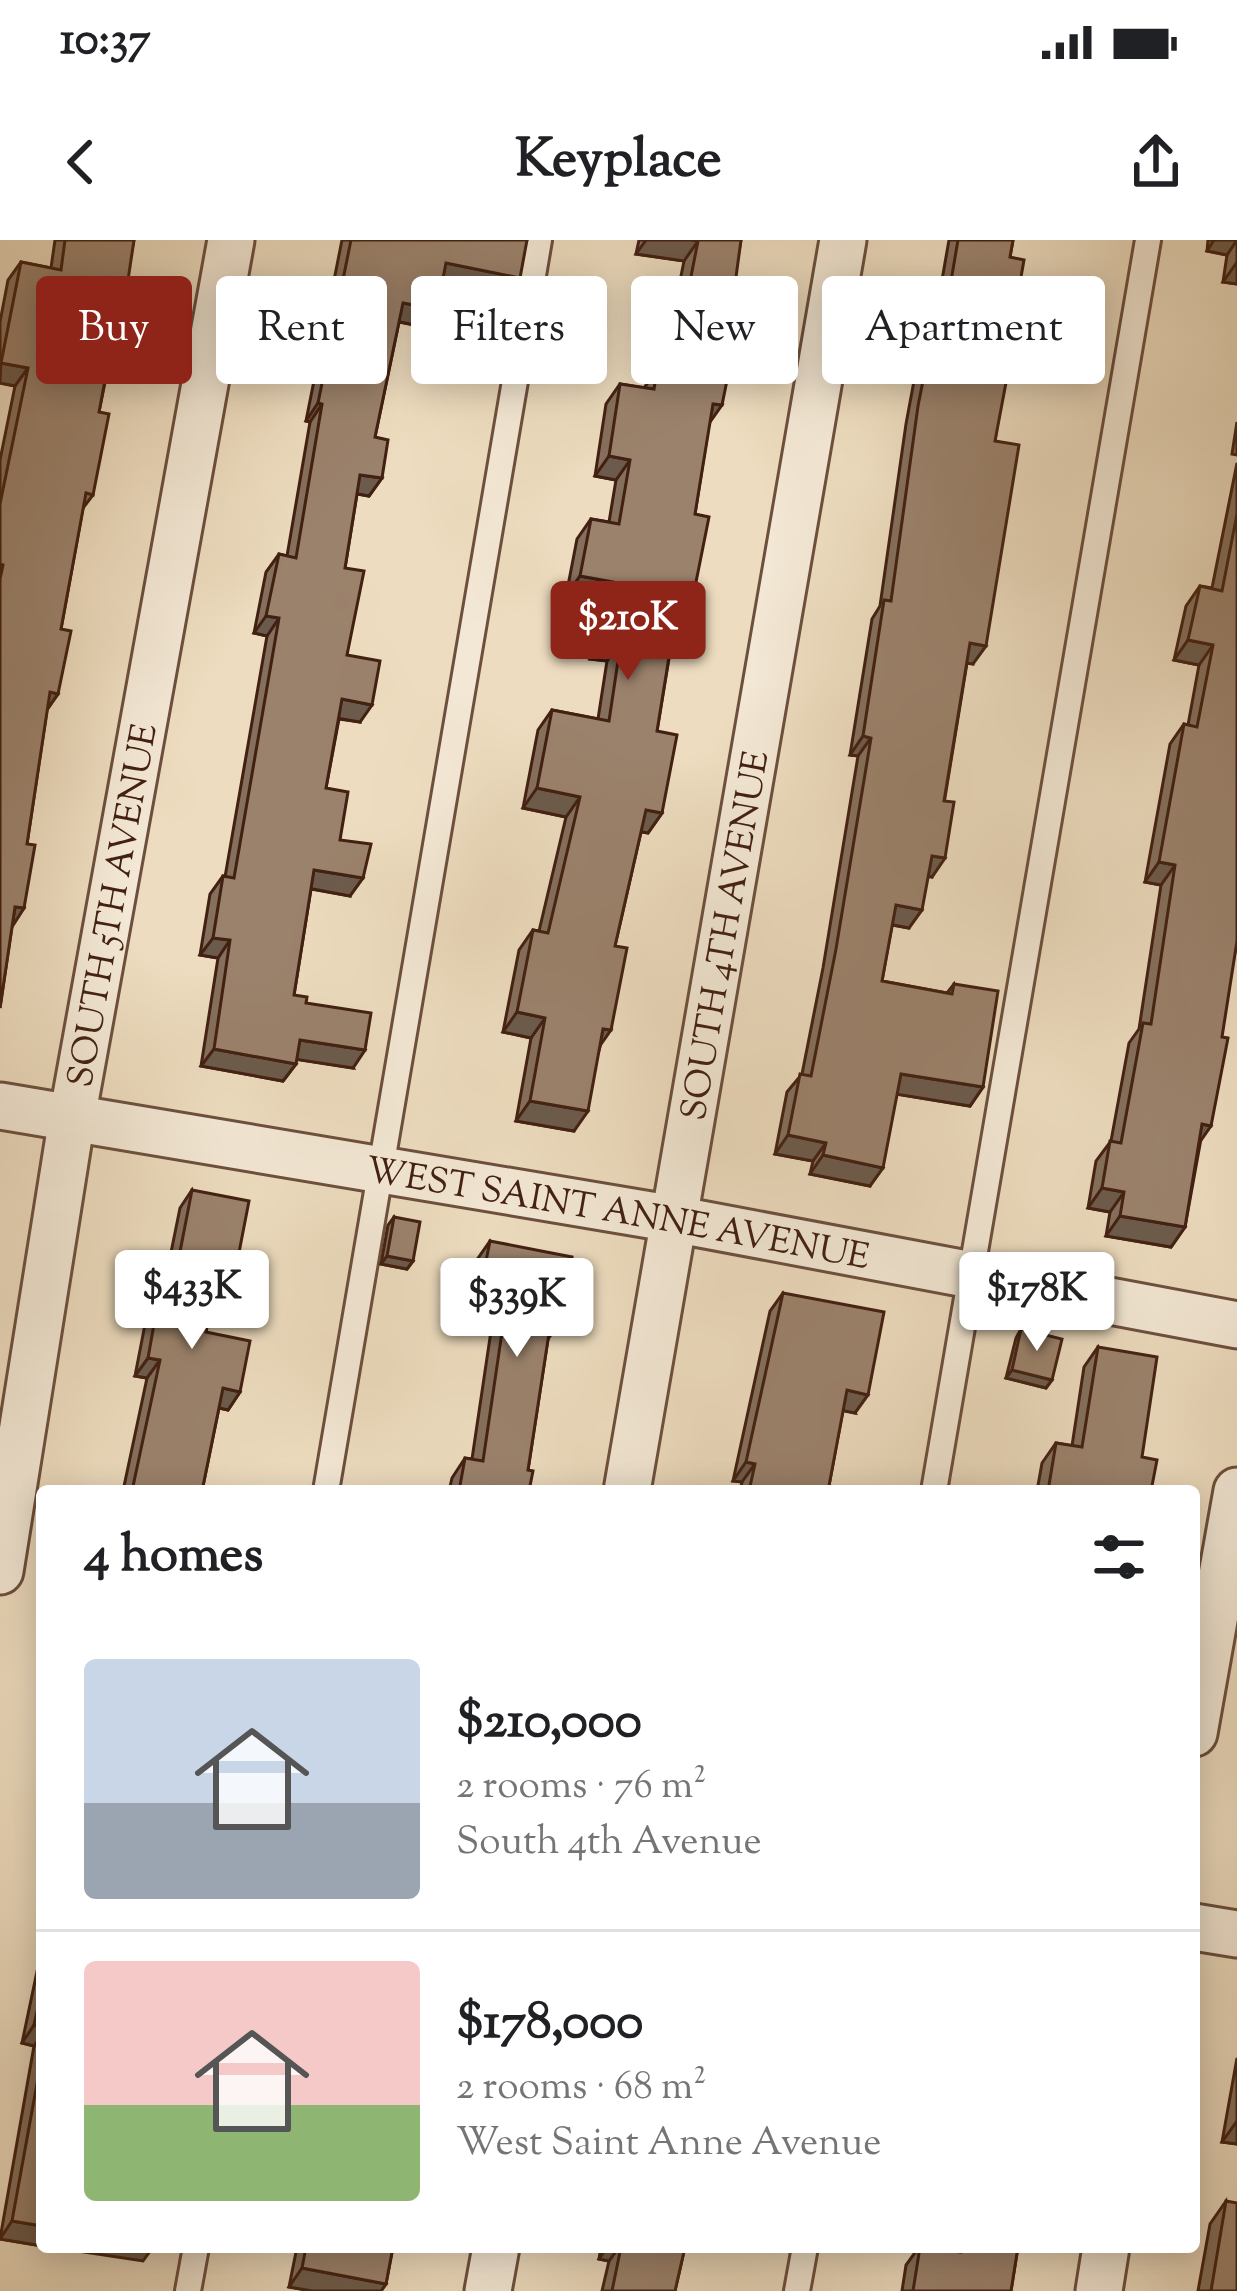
<!DOCTYPE html>
<meta charset="utf-8">
<style>
body{margin:0;font-family:"Sorts Mill Goudy",serif;background:#f6f6f6;color:#202124;height:100vh;display:flex;flex-direction:column;font-size:45px;white-space:nowrap}
*{box-sizing:border-box;margin:0}
p{font-size:39px;color:#757577}
.icon{flex:none;width:66px;height:66px;fill:none;stroke:currentColor;stroke-width:2;stroke-linecap:round;stroke-linejoin:round}
.map{position:relative;flex:1;overflow:hidden}
.details{position:absolute;left:36px;top:1245px;width:1164px;height:768px;display:flex;flex-direction:column;background:#fff;border-radius:12px;box-shadow:0 6px 30px #0003}
.details>*{flex:none}
.hud{position:absolute;left:36px;top:36px;width:1167px;height:108px;display:flex;gap:24px}
.price{position:absolute;translate:-50% -102px;padding:0 27px;border-radius:12px;background:#fff;color:#222;font-size:39px;line-height:78px;filter:drop-shadow(0 3px 6px #0008)}
.price::after{content:'';position:absolute;left:50%;top:72px;width:36px;height:27px;margin-left:-18px;background:inherit;clip-path:polygon(0 0,100% 0,50% 100%)}
.price.active{background:#8f2418;color:#fff}
ul{padding:0;list-style:none}
li{display:flex;align-items:center;gap:36px;height:300px;padding:0 48px}
li+li{border-top:3px solid #e0e0e0}
li span{display:grid;place-items:center;flex:none;width:336px;height:240px;border-radius:12px;color:#555}
li>.icon{margin-inline-start:auto}
span .icon{width:144px;height:144px;fill:#fffc;stroke-width:1}
li b{font-size:51px}
h2{display:flex;justify-content:space-between;align-items:center;height:144px;padding:0 48px;font-size:51px}
.chip{padding:0 42px;border-radius:12px;background:#fff;box-shadow:0 6px 30px #0003;font-size:42px;line-height:108px}
.chip.active{background:#8f2418;color:#fff}
.status{display:flex;justify-content:space-between;align-items:center;height:84px;padding:0 60px;background:#fff;direction:ltr}
.status svg{height:33px;fill:currentColor}
header{display:flex;justify-content:space-between;align-items:center;height:156px;padding:0 48px;background:#fff;font-size:54px;font-weight:700}
.map>svg:first-child{display:block}
.lines{fill:none;stroke-linecap:round;stroke-linejoin:round}
.service-casing{stroke:#6d4f3d;stroke-width:30}
.minor-casing{stroke:#6d4f3d;stroke-width:51}
.service{stroke:#f3e8d5;stroke-width:24}
.minor{stroke:#f3e8d5;stroke-width:45}
.wall{fill:#85705d;stroke:#422012;stroke-width:3}
.shaded-wall{fill:#6c5b4c;stroke:#422012;stroke-width:3}
.building{fill:#9b826c;stroke:#422012;stroke-width:3}
.labels{text-anchor:middle;stroke-width:9;stroke-linejoin:round;paint-order:stroke}
.street-label{font-size:36px;fill:#422012;stroke:#f3e8d5}
</style>
<div class="status"><b>10:37</b><svg viewBox="0 0 49 12"><path d="M0 12V9h3v3zM5 12V6h3v6zM10 12V3h3v9zM15 12V0h3v12zM26 1h20v11H26zM47 4h2v5h-2z"/></svg></div>
<header><svg class="icon" aria-label="back" viewBox="0 0 24 24"><path d="M15 5l-7 7 7 7"/></svg>Keyplace<svg class="icon" aria-label="share" viewBox="0 0 24 24"><path d="M12 15V3M7 8l5-5 5 5M5 13v7h14v-7"/></svg></header>
<div class="map">
<svg width="1237" height="2051" viewBox="0 0 1237 2051">
<rect width="100%" height="100%" fill="#eddcbf"/>
<filter id="stains"><feTurbulence type="fractalNoise" baseFrequency=".00167" numOctaves="4"/><feColorMatrix values="0 0 0 0 .2 0 0 0 0 .09 0 0 0 0 .02 0 0 0 .5 -.17"/></filter>
<radialGradient id="worn" r=".72"><stop offset=".6" stop-color="#630" stop-opacity="0"/><stop offset="1" stop-color="#630" stop-opacity=".3"/></radialGradient>
<g class="lines">
<defs>
<g id="service">
<path d="M326,1251L539,0"/>
<path d="M934,1251L1148,0"/>
<path d="M188,2051L196,2007"/>
<path d="M797,2051L805,2007"/>
</g>
<g id="minor">
<path id="s1" d="M0,866L674,979L1237,1085"/>
<path id="s2" d="M627,1251L843,0"/>
<path id="s3" d="M0,1331L72,878L231,0"/>
<path d="M1194,1493L1237,1251"/>
<path d="M1194,1687L1237,1694"/>
<path d="M488,2051L496,2007"/>
<path d="M1099,2051L1106,2007"/>
</g>
</defs>
<!-- service casing -->
<use href="#service" class="service-casing"/>
<!-- minor casing -->
<use href="#minor" class="minor-casing"/>
<!-- service -->
<use href="#service" class="service"/>
<!-- minor -->
<use href="#minor" class="minor"/>
</g>
<!-- wall -->
<g class="wall">
<path d="M55,0H134L99,172L93,255L83,268L61,389L58,454L47,470L27,604L24,668L12,686L0,768V220L15,146L0,143V82L8,40L21,22L51,28Z"/>
<path d="M342,0H527L508,56L442,43L437,69L425,87L399,82L375,197L382,238L369,256L357,254L345,328L347,415L360,482L339,479L326,548L340,600L350,656L311,649L294,755L306,763L353,828L296,819V824L283,841L201,826L218,718L200,715L210,654L223,636L225,637L267,396L254,393L266,332L279,314L287,316L310,182L306,181Z"/>
<path d="M639,0H741L709,184L679,377L676,376L657,491L662,573L648,593L641,592L615,706L600,807L574,891L516,881L531,798L503,792L519,710L533,690L539,691L566,577L523,568L538,490L552,470L598,479L607,421L590,419L599,362L566,356L577,299L591,279L609,282L616,240L595,236L606,164L620,144L644,148L657,130L662,131L684,21L636,14Z"/>
<path d="M949,0H1013L1010,17L1011,94L995,201L973,424L967,423L932,637L928,636L909,688L892,685L882,741L947,753L954,744L983,847L970,866L897,854L870,946L810,934L813,921L775,914L787,852L802,834L823,728L858,516L850,515L872,379L880,366L906,184L922,98L935,80Z"/>
<path d="M1208,0H1237V44L1223,42L1227,15L1207,11Z"/>
<path d="M1237,182V215L1232,214Z"/>
<path d="M1237,223V701L1185,987L1171,1007L1106,996L1110,972L1088,968L1096,921L1111,901L1129,803L1139,789L1161,645L1145,642L1170,504L1184,484L1188,485L1199,425L1174,420L1186,366L1200,346L1212,348Z"/>
<path d="M192,950L223,1046L214,1044L206,1092L240,1152L228,1170L219,1168L202,1251H123L147,1138L135,1136L147,1074L159,1056L162,1057L180,968Z"/>
<path d="M394,977L413,1021L407,1029L381,1024L388,985Z"/>
<path d="M490,1001L548,1099L528,1230L529,1251H449L452,1238L465,1218L472,1219L491,1091L464,1086L476,1021Z"/>
<path d="M783,1053L855,1173L843,1170L828,1251H740L742,1242L733,1241L770,1071Z"/>
<path d="M1021,1089L1052,1140L1046,1148L1006,1138L1016,1098Z"/>
<path d="M1098,1107L1142,1217L1151,1251H1037L1042,1223L1056,1203L1072,1206L1084,1127Z"/>
<path d="M42,1717V2006L0,1999L34,1806L22,1803L39,1722Z"/>
<path d="M1237,1818V1904L1222,1902Z"/>
<path d="M1226,1961L1237,2051H1198L1210,1984Z"/>
<path d="M297,2007H393L386,2044L381,2051H312L289,2047Z"/>
<path d="M601,2007H685L675,2051H602L609,2021L599,2019Z"/>
<path d="M919,2007L951,2010V2007H1018L1011,2051H902L906,2025Z"/>
</g>
<!-- shaded-wall -->
<g class="shaded-wall">
<path d="M646,0H692L698,1L684,21L636,14Z"/>
<path d="M1214,0H1237L1227,15L1207,11Z"/>
<path d="M1237,22V44L1223,42Z"/>
<path d="M446,23L520,38L508,56L433,41Z"/>
<path d="M403,63L437,69L425,87L390,80Z"/>
<path d="M1,123L28,128L15,146L0,143Z"/>
<path d="M318,163L322,164L310,182L306,181Z"/>
<path d="M713,164L722,165L708,185Z"/>
<path d="M609,216L630,220L616,240L595,236Z"/>
<path d="M360,235L382,238L369,256L348,252Z"/>
<path d="M580,336L613,342L599,362L566,356Z"/>
<path d="M679,355L693,357L679,377L665,375Z"/>
<path d="M266,376L279,378L267,396L254,393Z"/>
<path d="M604,399L621,401L607,421L590,419Z"/>
<path d="M1188,400L1213,405L1199,425L1174,420Z"/>
<path d="M970,403L986,406L973,424L957,422Z"/>
<path d="M50,452L58,454L45,472Z"/>
<path d="M342,459L372,465L360,482L330,477Z"/>
<path d="M863,496L871,498L858,516L850,515Z"/>
<path d="M537,548L580,557L566,577L523,568Z"/>
<path d="M646,570L662,573L648,593L632,590Z"/>
<path d="M932,616L945,618L932,637L919,635Z"/>
<path d="M1159,622L1175,625L1161,645L1145,642Z"/>
<path d="M314,630L363,638L350,656L302,647Z"/>
<path d="M896,665L922,670L909,688L883,683Z"/>
<path d="M15,667L24,668L12,687Z"/>
<path d="M213,698L230,700L218,718L200,715Z"/>
<path d="M517,772L545,778L531,798L503,792Z"/>
<path d="M603,789L611,790L597,810Z"/>
<path d="M300,800L365,810L353,828L287,818Z"/>
<path d="M214,809L296,824L283,841L201,826Z"/>
<path d="M901,834L983,847L970,866L889,853Z"/>
<path d="M530,861L588,871L574,891L516,881Z"/>
<path d="M1202,884L1211,886L1197,906Z"/>
<path d="M788,895L826,903L813,921L775,914Z"/>
<path d="M823,915L883,928L870,946L810,934Z"/>
<path d="M1102,948L1124,952L1110,972L1088,968Z"/>
<path d="M1120,976L1185,987L1171,1007L1106,996Z"/>
<path d="M387,1016L413,1021L407,1029L381,1024Z"/>
<path d="M218,1024L236,1028L223,1046L205,1042Z"/>
<path d="M477,1066L505,1072L491,1091L464,1086Z"/>
<path d="M551,1080L560,1082L546,1102Z"/>
<path d="M148,1118L160,1120L147,1138L135,1136Z"/>
<path d="M1012,1130L1052,1140L1046,1148L1006,1138Z"/>
<path d="M223,1148L240,1152L228,1170L211,1166Z"/>
<path d="M847,1150L868,1155L855,1173L834,1169Z"/>
<path d="M746,1222L755,1224L742,1242L733,1241Z"/>
<path d="M34,1785L42,1787V1795L34,1806L22,1803Z"/>
<path d="M1237,1881V1904L1222,1902Z"/>
<path d="M12,1981L42,1986V2006L0,1999Z"/>
<path d="M51,2007H153L143,2021Z"/>
<path d="M607,2007H619L609,2021L599,2019Z"/>
<path d="M302,2028L386,2044L381,2051H312L289,2047Z"/>
</g>
<!-- building -->
<g class="building">
<path d="M65,0H134L128,40L124,39L99,172L109,174L93,255L86,253L61,389L71,391L58,454L50,452L27,604L35,605L24,668L15,667L0,768V339L3,325L0,324V264L28,128L1,123L21,22L61,30Z"/>
<path d="M351,0H527L520,38L446,23L437,69L403,63L375,197L388,200L382,238L360,235L345,328L364,331L347,415L380,421L372,465L342,459L326,548L348,552L340,600L371,604L363,638L314,630L294,755L307,757L306,763L371,773L365,810L300,800L296,824L214,809L230,700L213,698L223,636L234,638L279,378L266,376L279,314L296,318L322,164L318,163Z"/>
<path d="M692,0H741L733,59L743,61L722,165L713,164L695,274L709,277L693,357L679,355L657,491L677,495L662,573L646,570L615,706L627,708L611,790L603,789L588,871L530,861L545,778L517,772L533,690L548,693L580,557L537,548L552,470L609,481L621,401L604,399L613,342L580,336L591,279L619,284L630,220L609,216L620,144L654,149L657,130L672,133L698,1Z"/>
<path d="M958,0H1013L1010,17L1024,20L1011,94L1015,95L995,201L1019,205L986,406L970,403L944,561L954,562L945,618L932,616L922,670L896,665L882,741L952,754L954,744L998,751L983,847L901,834L883,928L823,915L826,903L788,895L800,834L811,836L836,709L871,498L863,496L884,360L891,361L918,166L935,80L944,82Z"/>
<path d="M1237,274V701L1222,797L1228,798L1211,886L1202,884L1185,987L1120,976L1124,952L1102,948L1110,901L1121,903L1143,783L1151,784L1175,625L1159,622L1184,484L1197,487L1213,405L1188,400L1200,346L1222,351Z"/>
<path d="M192,950L249,961L236,1028L218,1024L206,1092L250,1101L240,1152L223,1148L202,1251H132L160,1120L148,1118L159,1056L171,1058Z"/>
<path d="M394,977L420,982L413,1021L387,1016Z"/>
<path d="M490,1001L572,1017L560,1082L551,1080L528,1230L533,1231L529,1251H459L465,1218L483,1221L505,1072L477,1066Z"/>
<path d="M783,1053L884,1072L868,1155L847,1150L828,1251H749L755,1224L746,1222Z"/>
<path d="M1021,1089L1062,1099L1052,1140L1012,1130Z"/>
<path d="M1098,1107L1157,1117L1142,1217L1157,1220L1151,1251H1048L1056,1203L1082,1207Z"/>
<path d="M42,1749V1787L34,1785Z"/>
<path d="M42,1816V1986L12,1981Z"/>
<path d="M1226,1961L1237,1963V2051H1211Z"/>
<path d="M306,2007H393L386,2044L302,2028Z"/>
<path d="M621,2007H685L675,2051H612Z"/>
<path d="M920,2007L961,2012L962,2007H1018L1011,2051H913Z"/>
</g>
<g class="labels">
<!-- street labels -->
<g class="street-label">
<text dy="13" stroke="none"><textPath href="#s3" startOffset="675">SOUTH 5TH AVENUE</textPath></text>
<text dy="13" stroke="none"><textPath href="#s2" startOffset="564">SOUTH 4TH AVENUE</textPath></text>
<text dy="13" stroke="none"><textPath href="#s1" startOffset="627">WEST SAINT ANNE AVENUE</textPath></text>
</g>
</g>
<rect width="100%" height="100%" filter="url(#stains)"/>
<rect width="100%" height="100%" fill="url(#worn)"/>
</svg>
<b class="price active" style="left:628px;top:443px">$210K</b>
<b class="price" style="left:192px;top:1112px">$433K</b>
<b class="price" style="left:1037px;top:1114px">$178K</b>
<b class="price" style="left:517px;top:1120px">$339K</b>
<div class="hud">
<a class="chip active">Buy</a>
<a class="chip">Rent</a>
<a class="chip">Filters</a>
<a class="chip">New</a>
<a class="chip">Apartment</a>
</div>
<section class="details">
<h2>4 homes<svg class="icon" aria-label="filters" viewBox="0 0 24 24"><path d="M4 7h16M4 17h16"/><circle cx="9" cy="7" r="2"/><circle cx="15" cy="17" r="2"/></svg></h2>
<ul>
<li><span style="background:linear-gradient(#c9d6e8 60%,#9aa5b1 0)"><svg class="icon" aria-label="home" viewBox="0 0 24 24"><path d="M3 11l9-7 9 7M6 9v11h12V9"/></svg></span><div><b>$210,000</b><p>2 rooms · 76 m²</p><p>South 4th Avenue</p></div></li>
<li><span style="background:linear-gradient(#f6c9c9 60%,#8fb573 0)"><svg class="icon" aria-label="home" viewBox="0 0 24 24"><path d="M3 11l9-7 9 7M6 9v11h12V9"/></svg></span><div><b>$178,000</b><p>2 rooms · 68 m²</p><p>West Saint Anne Avenue</p></div></li>
</ul>
</section>
</div>
